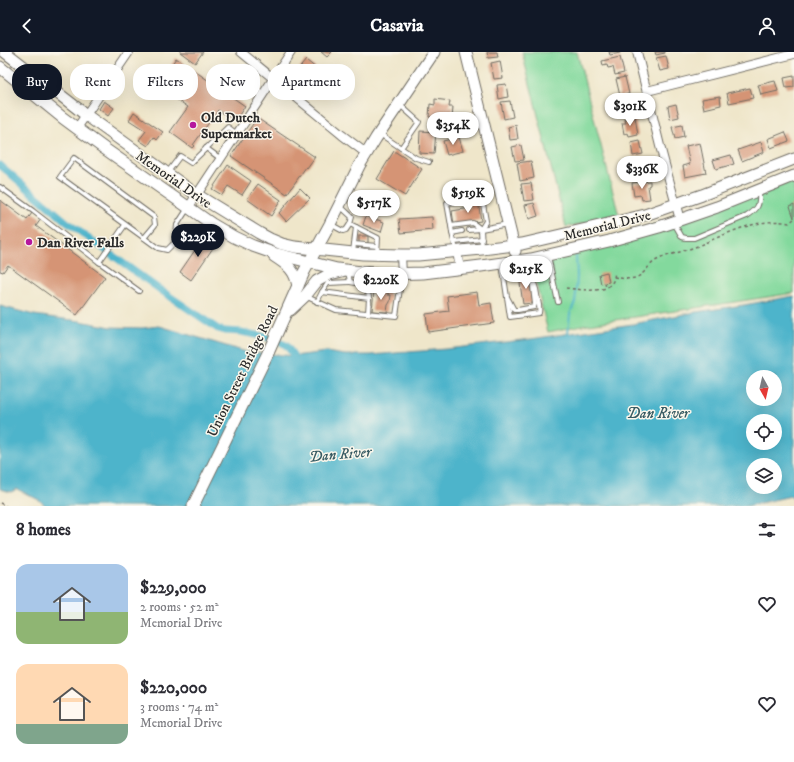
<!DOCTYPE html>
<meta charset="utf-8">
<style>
body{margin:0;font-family:"IM FELL DW Pica",serif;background:#f2f2f3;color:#2b2b33;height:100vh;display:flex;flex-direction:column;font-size:15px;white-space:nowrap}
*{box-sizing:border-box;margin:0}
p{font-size:13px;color:#7c7c81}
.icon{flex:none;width:22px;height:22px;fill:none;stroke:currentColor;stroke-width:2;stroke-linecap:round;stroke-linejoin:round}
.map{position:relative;height:454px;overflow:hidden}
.drawer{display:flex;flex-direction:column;background:#fff;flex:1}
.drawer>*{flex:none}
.banner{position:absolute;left:12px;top:12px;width:400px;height:36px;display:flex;gap:8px}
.needle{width:26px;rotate:172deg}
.tools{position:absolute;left:746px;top:318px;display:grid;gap:8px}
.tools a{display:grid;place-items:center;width:36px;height:36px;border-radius:50%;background:#fff;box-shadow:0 4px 16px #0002;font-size:20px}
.price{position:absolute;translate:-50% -34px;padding:0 9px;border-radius:14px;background:#fff;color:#222;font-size:13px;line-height:26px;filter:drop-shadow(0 1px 2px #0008)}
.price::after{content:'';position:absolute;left:50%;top:24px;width:12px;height:9px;margin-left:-6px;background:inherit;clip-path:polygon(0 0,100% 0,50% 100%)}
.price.active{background:#111827;color:#fff}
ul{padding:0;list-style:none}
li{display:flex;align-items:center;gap:12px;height:100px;padding:0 16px}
li span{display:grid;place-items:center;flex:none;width:112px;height:80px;border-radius:12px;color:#555}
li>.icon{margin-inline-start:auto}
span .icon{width:48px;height:48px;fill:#fffc;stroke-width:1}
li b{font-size:17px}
h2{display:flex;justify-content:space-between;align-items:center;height:48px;padding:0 16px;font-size:17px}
.tag{padding:0 14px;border-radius:16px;background:#fff;box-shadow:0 4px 16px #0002;font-size:14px;line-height:36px}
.tag.active{background:#111827;color:#fff}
header{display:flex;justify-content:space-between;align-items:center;height:52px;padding:0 16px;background:#111827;color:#fff;font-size:18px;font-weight:700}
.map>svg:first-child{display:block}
.green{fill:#83d99d;stroke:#578264}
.water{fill:#4db4cb;stroke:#3c707b;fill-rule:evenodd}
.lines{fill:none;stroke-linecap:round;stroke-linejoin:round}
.stream{stroke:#4db4cb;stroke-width:2}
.canal{stroke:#4db4cb;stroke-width:7}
.building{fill:#d59474}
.lane-casing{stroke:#706c63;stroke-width:6}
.street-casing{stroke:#706c63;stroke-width:10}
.secondary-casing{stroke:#706c63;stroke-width:13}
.path{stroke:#706c63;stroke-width:1.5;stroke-dasharray:3 3;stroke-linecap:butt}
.lane{stroke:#fff;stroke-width:4}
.street{stroke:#fff;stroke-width:8}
.secondary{stroke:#fff;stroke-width:11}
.poi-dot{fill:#b5179e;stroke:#fbf7ec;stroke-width:1.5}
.labels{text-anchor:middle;stroke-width:3;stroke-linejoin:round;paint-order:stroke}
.poi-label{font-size:14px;font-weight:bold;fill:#2b2b2b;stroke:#fbf7ec;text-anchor:start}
.street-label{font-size:14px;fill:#2b2b2b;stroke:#fbf7ec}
.water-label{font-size:15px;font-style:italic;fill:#375b63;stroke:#fbf7ec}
</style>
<header><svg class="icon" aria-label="back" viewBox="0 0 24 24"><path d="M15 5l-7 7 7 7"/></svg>Casavia<svg class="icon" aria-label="person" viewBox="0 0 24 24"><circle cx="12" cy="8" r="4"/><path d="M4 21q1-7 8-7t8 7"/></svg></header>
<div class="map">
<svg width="794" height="454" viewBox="0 0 794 454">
<rect width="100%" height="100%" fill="#fbf7ec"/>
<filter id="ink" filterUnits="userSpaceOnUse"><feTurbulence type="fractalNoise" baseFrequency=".025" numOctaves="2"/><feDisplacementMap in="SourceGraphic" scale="8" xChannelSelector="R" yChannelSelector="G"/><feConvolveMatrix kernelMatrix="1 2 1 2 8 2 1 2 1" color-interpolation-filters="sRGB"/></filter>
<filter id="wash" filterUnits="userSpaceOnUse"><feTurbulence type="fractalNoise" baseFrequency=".012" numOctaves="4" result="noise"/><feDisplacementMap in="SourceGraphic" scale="16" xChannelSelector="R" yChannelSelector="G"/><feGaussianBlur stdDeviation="0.9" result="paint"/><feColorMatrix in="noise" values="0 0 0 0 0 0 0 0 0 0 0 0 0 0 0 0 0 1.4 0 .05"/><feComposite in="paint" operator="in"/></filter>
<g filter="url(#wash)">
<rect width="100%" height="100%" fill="#efe6ca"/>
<!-- green -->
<g class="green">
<path d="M522,0H577L619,164L566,175Z"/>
<path d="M794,129V241L582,273L548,280L531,211Z"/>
</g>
<!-- water -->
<path class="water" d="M794,244V447L791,444L746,454H46L39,448L17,437L11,440L0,437V254L34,263L80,269L111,275L142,276L159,274L163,275L246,300L294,304L326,300L345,303H371L446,297L531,287L633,272L696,260L744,253ZM753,325H775V347H753ZM753,369H775V391H753ZM753,413H775V435H753Z"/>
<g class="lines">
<!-- stream -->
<path class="stream" d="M568,281L570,262L575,250L576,242L577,224L576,204"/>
<!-- canal -->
<path class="canal" d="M0,113L68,171L159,237L218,277L225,279L241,280L266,285L286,293L294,304"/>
</g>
<g id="blocks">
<!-- building -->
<g class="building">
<path d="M180,0H203L195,11Z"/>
<path d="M321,0H332L327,5Z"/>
<path d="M487,0H497L498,5L488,6Z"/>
<path d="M609,0H620V1L610,3Z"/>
<path d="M655,0H665V1L656,3Z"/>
<path d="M666,4L669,17L660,19L656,6Z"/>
<path d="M620,5L624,21L615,23L613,15L608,16L607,13L603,14L602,9Z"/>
<path d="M176,6L245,54L235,69L218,58L193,93L194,94L192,96L170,80L188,55L157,34Z"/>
<path d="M306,8L323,22L327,17L336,24L318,46L309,39L314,33L297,19Z"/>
<path d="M500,9L503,26L494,27L491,11Z"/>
<path d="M81,20L96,30L87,42L73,33Z"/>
<path d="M794,24V35L786,36L784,26Z"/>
<path d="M625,25L629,42L620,44L616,27Z"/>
<path d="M775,29L778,39L761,43L758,33Z"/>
<path d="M506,32L508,45L499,47L497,33Z"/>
<path d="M750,36L753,46L729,51L727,41Z"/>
<path d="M720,44L721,53L704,57L702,47Z"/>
<path d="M435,47L450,49L449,55H453L452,67L429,65L430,52L435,53Z"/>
<path d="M629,48L632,61L622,62L621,55L617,56L616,50Z"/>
<path d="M104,49L114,56L108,64L99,57Z"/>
<path d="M510,49L513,65L504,67L501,50Z"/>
<path d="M676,52L679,65L670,67L668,54Z"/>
<path d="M134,60L163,80L157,88L154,85L148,94L139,88L146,79L129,68Z"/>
<path d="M635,65L638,83L629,85L628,81L624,82L622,71H626L625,67Z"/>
<path d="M257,66L315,105L307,116L306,115L287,142L231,104Z"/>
<path d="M516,73L518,87L510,88L508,75Z"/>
<path d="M682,73L684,85L675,87L672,75Z"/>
<path d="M420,79L436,80L434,102L419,101Z"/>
<path d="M785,80L789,89L771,96L768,87Z"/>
<path d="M459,85L463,99L447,103L443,89Z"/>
<path d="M640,89L643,102L633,104L631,91Z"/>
<path d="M761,90L764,100L742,109L738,98Z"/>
<path d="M700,91L706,121L685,125L683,114L690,112L686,94Z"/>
<path d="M521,93L524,108L515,109L512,95Z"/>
<path d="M394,99L422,117L405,144L377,127Z"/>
<path d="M731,103L734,112L716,117L713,108Z"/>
<path d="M644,107L647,124L638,126L635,109Z"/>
<path d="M531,109L534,126L520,129L517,111Z"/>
<path d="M228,113L251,129L242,143L228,134L222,143L212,137Z"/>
<path d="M650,129V133L648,134L650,147L642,148L641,143L634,144L632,131Z"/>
<path d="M531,131L534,148L524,149L521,132Z"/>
<path d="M258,132L281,148L271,164L247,147Z"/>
<path d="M300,136L310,146L286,169L279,161Z"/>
<path d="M0,148L27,168L32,161L41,167L36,174L105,225L77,263L8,213L3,220L0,219Z"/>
<path d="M478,148L481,169L454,173L452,159L470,156L469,149Z"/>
<path d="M534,151L538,164L529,167L525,153Z"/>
<path d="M794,152V166L790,154Z"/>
<path d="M366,164L384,170L381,180L363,173Z"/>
<path d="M432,165L433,178L401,181L399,167Z"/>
<rect x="359" y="184" width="9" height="7"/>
<path d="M204,185L215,193L191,228L180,220Z"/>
<path d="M607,220L609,230L601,232L599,222Z"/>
<path d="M528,223L533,251L523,252L519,224Z"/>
<path d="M374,239L388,240V243H391L390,250L388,253L387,260L372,259Z"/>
<path d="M477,240L479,253L491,251L494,271L428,280L426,262L449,259L447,244Z"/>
</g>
</g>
</g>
<g filter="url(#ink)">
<use href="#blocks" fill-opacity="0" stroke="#706c63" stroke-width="1"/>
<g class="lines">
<defs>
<g id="lane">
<path d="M380,82L401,96L419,70L399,52"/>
<path d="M206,96L221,107"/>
<path d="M401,96L416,106L429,110"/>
<path d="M168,120L180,104L191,111L228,75L237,82"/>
<path d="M0,135L33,159L99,210"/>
<path d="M340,154L352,165L350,172"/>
<path d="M674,171L682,185L686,186H694L747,164C758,157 760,153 759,140"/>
<path d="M330,172L343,179L346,178L350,172L378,186L377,201"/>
<path d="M125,173L99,210L139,239"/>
<path d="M451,174L447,151L482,146L486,169L481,177"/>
<path d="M469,178L481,177L482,196"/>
<path d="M452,181L451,174L473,171L481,177L508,172"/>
<path d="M144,186L155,173L154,165L74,106L60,125L158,196L167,198L175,190L177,173L188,156"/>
<path d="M455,190L482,187"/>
<path d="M354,192L377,194"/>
<path d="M456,198L452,181L462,179"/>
<path d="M353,200L356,175"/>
<path d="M548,204L558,250"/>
<path d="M502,212L510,265L539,261C540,256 539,252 538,248C536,232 531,222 523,208"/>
<path d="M348,219L350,230L367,233L369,246"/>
<path d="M322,240L328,231L350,230"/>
<path d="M305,244L336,258L396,264L402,223"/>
<path d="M507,245L514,258H518L534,255L535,252L532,227"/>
<path d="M317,250L322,240L369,246L368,261"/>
</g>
<g id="street">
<path d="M241,0L342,83L367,102"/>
<path d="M637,0L660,94L680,168"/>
<path d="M647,39L794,2"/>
<path d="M77,76L129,0"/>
<path d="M188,156L291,0"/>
<path d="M457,199L460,217"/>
<path d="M401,203L402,222"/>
</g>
<g id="secondary">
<path d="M5,0L86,63L197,143L259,181L270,187L282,192L295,195L363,202L401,203H418L482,197L522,192L595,175L645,163L702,143L794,107"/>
<path d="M466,0L515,199"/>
<path d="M0,15L63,66L105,97L212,172L234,185L253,194L273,201L337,217L361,220L386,222L423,221L481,214L531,207L609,189L659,175L717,155L794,124"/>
<path d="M274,204C288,213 295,218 298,234"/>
<path d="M290,258L306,243L317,229L330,222L342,219"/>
<path d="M193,454L268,301L304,220L330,172L359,114L376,86L434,0"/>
</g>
</defs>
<!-- lane casing -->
<use href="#lane" class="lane-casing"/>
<!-- street casing -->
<use href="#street" class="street-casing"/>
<!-- secondary casing -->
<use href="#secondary" class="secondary-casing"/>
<!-- path -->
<g class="path">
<path d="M614,225C625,227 635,229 643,221C648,216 651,211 657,208C669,202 682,200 695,195C723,184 758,164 789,171L794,167"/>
<path d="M605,231L606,236"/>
<path d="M566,236C577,237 603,242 611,232C614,229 614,225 615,220"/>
<path d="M0,451L6,454"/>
</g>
<!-- lane -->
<use href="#lane" class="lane"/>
<!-- street -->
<use href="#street" class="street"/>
<!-- secondary -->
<use href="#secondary" class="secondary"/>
</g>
</g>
<!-- markers -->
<g class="poi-dot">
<circle cx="193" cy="73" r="4"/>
<circle cx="29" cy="190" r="4"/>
</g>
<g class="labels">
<!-- poi labels -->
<g class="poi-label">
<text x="201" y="70">Old Dutch<tspan x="201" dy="16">Supermarket</tspan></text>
<text x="37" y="195">Dan River Falls</text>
</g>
<!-- street labels -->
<g class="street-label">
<text transform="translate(174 127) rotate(35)" y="5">Memorial Drive</text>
<text transform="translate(607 173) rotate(-14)" y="5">Memorial Drive</text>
<text transform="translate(242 319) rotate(-64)" y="5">Union Street Bridge Road</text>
</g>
<!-- water labels -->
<g class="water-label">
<text x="658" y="366">Dan River</text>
<text transform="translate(340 402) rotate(-5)" y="5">Dan River</text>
</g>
</g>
</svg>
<div class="tools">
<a><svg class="needle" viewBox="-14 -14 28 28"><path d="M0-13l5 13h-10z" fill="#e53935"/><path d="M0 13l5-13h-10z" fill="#7c7c81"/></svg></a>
<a><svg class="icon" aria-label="locate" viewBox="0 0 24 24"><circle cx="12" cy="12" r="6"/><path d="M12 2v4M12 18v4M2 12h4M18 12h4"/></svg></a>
<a><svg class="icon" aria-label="layers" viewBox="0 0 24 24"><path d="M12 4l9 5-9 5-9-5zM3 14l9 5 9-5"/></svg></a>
</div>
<b class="price" style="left:630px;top:75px">$301K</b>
<b class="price" style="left:453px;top:94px">$354K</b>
<b class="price" style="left:642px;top:138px">$336K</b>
<b class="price" style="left:468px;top:162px">$519K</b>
<b class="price" style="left:374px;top:172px">$517K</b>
<b class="price active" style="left:198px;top:206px">$229K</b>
<b class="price" style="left:526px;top:238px">$215K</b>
<b class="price" style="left:381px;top:249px">$220K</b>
<div class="banner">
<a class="tag active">Buy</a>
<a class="tag">Rent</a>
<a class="tag">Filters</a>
<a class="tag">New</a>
<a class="tag">Apartment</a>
</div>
</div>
<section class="drawer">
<h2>8 homes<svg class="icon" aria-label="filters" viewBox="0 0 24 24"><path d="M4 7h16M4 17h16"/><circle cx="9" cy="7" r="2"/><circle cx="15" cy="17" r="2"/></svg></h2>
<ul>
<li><span style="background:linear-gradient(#a9c7e8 60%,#8fb573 0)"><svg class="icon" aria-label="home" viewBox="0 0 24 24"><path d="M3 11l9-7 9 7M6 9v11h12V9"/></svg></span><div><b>$229,000</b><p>2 rooms · 52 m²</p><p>Memorial Drive</p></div><svg class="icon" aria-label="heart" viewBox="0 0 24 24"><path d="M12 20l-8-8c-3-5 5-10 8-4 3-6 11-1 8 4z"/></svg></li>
<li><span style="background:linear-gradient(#ffd9b3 75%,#7fa58c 0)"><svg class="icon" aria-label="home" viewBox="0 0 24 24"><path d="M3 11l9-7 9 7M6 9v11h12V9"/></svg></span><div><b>$220,000</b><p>3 rooms · 74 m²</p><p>Memorial Drive</p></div><svg class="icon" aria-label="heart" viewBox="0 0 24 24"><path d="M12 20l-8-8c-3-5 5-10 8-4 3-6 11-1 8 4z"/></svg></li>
</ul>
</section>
